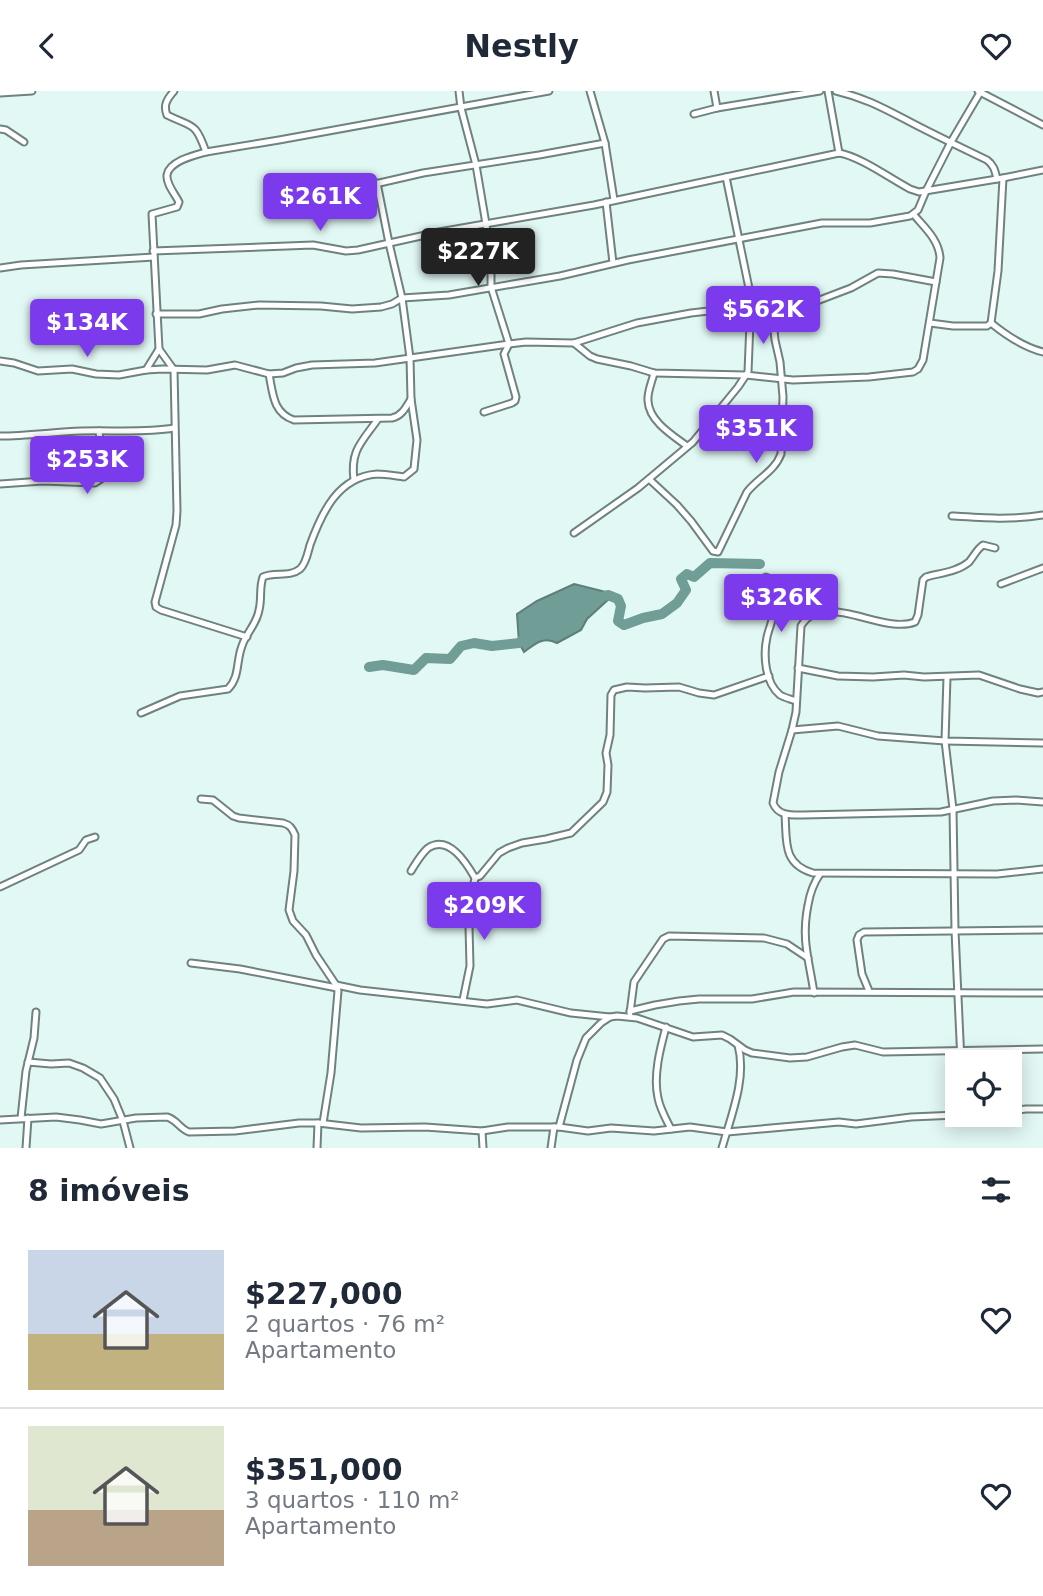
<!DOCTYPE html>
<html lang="pt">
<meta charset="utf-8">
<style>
body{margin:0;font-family:"DejaVu Sans",sans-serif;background:#f2f2f3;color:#1f2937;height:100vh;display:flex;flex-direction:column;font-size:26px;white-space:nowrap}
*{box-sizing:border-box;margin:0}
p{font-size:23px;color:#747a83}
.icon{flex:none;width:38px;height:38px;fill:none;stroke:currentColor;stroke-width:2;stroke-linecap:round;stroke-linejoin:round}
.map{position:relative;height:1057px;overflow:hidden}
.sheet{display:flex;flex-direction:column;background:#fff;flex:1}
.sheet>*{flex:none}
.controls{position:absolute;left:945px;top:959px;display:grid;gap:14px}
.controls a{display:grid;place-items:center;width:77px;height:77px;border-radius:0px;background:#fff;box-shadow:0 4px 18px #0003;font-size:35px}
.price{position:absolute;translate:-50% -60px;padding:0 16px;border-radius:7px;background:#7c3aed;color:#fff;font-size:23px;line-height:46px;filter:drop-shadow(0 2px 4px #0008)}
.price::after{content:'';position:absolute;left:50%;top:42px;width:21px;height:16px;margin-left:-10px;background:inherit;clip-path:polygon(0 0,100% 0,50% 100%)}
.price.selected{background:#222;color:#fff}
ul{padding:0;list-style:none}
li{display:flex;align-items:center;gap:21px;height:175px;padding:0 28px}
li+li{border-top:2px solid #e0e1e3}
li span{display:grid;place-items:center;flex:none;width:196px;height:140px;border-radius:0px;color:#555}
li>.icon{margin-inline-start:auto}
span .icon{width:84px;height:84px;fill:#fffc;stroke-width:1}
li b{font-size:30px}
h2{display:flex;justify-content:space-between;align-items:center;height:84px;padding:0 28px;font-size:30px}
header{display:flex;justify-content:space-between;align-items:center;height:91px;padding:0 28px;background:#fff;font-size:32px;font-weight:800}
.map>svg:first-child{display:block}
.water{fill:#719d97;stroke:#5d7e7a;stroke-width:2}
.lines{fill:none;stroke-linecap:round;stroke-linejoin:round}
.river{stroke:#719d97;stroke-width:10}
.minor-casing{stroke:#6e827f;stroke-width:9}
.minor{stroke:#fff;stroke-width:5}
</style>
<header><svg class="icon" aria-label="back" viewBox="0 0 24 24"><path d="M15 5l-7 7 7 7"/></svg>Nestly<svg class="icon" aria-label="heart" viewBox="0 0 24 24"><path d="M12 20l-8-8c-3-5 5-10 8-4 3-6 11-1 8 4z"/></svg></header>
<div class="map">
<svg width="1043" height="1057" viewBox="0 0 1043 1057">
<rect width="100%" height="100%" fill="#e2f8f5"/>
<!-- water -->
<path class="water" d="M574,493L610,502V507L587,528L581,539L557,552C543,545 535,553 524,561L519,552L517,523L537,510Z"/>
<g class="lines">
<!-- river -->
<g class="river">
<path d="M599,507L608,504L618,508L621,515L618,530L624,534L643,527L662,523L677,512L686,499L681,488L687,483L694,486L710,472L760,473"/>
<path d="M369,576L383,574L414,579L426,567L450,568L461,555L474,552L492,555L519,552L529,544"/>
</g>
<defs>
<g id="minor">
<path d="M174,0C167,8 163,14 167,24C193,37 195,30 206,61"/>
<path d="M459,0L461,17L476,74L486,133L491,177V196L509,253L504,263L516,306L515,310L512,312L484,321"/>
<path d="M590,0L605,52L614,109"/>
<path d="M714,0L717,17"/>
<path d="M828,0L839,62"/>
<path d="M836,0C866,7 885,18 912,32C937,45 962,57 987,69C994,74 995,80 997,88"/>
<path d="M978,0L1043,34"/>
<path d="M0,2L32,0"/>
<path d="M694,23L717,17L820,0"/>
<path d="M0,38L6,39L24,51"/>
<path d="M303,103L362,96L423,82L539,64L605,52"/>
<path d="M606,111L613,172"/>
<path d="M153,160L313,154L346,160L358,159L439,141L594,114L839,62C859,65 891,88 910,98L919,101L1003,87L1043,79"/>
<path d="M0,177L21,174L154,166"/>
<path d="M156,223H199L222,218L259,214L321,215L352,218L381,216L392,213L402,207L449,204L560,185L628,169L822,132H870L910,125L918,119L926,100L951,51L981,0"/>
<path d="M930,232L953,235H987L991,232L998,180L1003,87"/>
<path d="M991,232C1007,245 1023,256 1043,261"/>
<path d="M574,252L590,265L597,268L631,275L654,282L746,284L793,289L869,286L913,281L918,278L923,269L940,167C939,149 925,137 914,124"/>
<path d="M0,270L14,272L38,280L72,278L96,283L119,284L146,279L163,278L207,279L235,274L269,283L283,282L296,277L312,274L375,272L509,253L526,251L574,252L637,232L691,222L717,219L736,213L772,220L788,218L809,213L851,197L878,182L893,183L936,191"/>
<path d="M146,279L159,258"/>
<path d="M654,282C652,291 647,301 648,310C649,330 672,344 687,355"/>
<path d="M269,283C273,303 273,322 294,329L392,327C402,325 406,316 411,308"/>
<path d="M0,345C27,345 54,341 82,340C112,339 144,342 174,337"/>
<path d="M649,388L677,414L691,430L713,460L718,461L747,401C758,387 775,380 781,363L783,306L780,271L775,249L772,220"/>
<path d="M354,389C350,359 362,351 378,328"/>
<path d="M0,393L43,390L95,392L104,386L99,340"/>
<path d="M952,425C983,427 1012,429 1043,424"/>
<path d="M574,442L638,397L693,351L738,296L748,281L751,207L726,86"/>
<path d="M995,457L983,454C977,458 974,465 969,471C957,481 940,482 926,486L923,489L918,524L915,531C882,544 823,498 801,535L796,621L792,639L779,681L773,712C778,725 791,724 803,724L941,721L993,710L1016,709L1043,711"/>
<path d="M778,492L766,486L764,487L763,489C771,497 775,508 774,519C773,529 769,537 767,546C763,564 765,592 780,604C785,607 791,608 796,610"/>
<path d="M1001,493L1043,477"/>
<path d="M247,546L161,519L156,516L155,511L176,434L177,420L174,279L159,258L152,123L177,116L179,111C175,103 166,93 167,84C169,70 195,64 206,61L279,49L549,0"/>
<path d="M798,577L838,585L873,586L904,584L924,586L979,584L1020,598L1038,602L1043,601"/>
<path d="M947,586L945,650L953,718L955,840L961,971"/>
<path d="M141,622L180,605L228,598C240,586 236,570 242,555C246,542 257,533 259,519C262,508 259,497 263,486C274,480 289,487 300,478C306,473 308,461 310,454C322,421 338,386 377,383C386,383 396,385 404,386L414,378L417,349L411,308L410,267L402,207L389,152L377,92"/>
<path d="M792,639L838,635L878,645L945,650L1043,652"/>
<path d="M201,708L213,709L233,725L239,727L283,732C290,734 292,737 295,744L294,780L289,819L293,830L306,844L316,864L336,894L338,900L331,982L323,1032"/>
<path d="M785,724C787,750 782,773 813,782L997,783L1043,778"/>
<path d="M411,780C416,772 421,763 428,757C449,743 467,773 475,787L471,807L469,836L470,875L463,909"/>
<path d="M475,787L480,785L499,762L508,757L522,752L546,748L571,742L603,711L607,701L608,674L606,662L610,644L611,604L614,599L627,596L645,597L679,596L699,602L714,604L769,585"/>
<path d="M0,796L79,759L86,749L95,746"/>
<path d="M191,872L240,878L337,897"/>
<path d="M336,894L360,899L487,913L517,909L571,922L610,926"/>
<path d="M869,900L862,883L857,849L859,844L864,841L1043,839"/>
<path d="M814,902C809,868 801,849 808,814C810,802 813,793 820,783"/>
<path d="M630,920L655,914L679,910L699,908H752L794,901L1043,902"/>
<path d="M630,922L634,891L663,848L669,845L764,847L787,853L808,867"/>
<path d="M666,936C660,958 653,985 658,1007C660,1018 666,1028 671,1038"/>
<path d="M28,971L51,973L69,972L83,977L100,987L114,1008L123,1030L130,1057"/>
<path d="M1010,1020L1026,1018H1043"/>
<path d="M21,1027L26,980L34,947L36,921"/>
<path d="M0,1029L56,1026L80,1029L101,1033L136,1027L167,1026C176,1028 180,1038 189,1041L235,1040L299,1032H318L361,1037L425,1036L482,1040L508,1036H559L588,1040L611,1037L654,1040L690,1036L727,1041L839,1031L856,1033L911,1026L957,1024"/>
<path d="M559,1036L577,969L586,947L601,932L610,926L617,925L637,927L693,946L722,944L730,948L745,959L752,962L790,967L807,966L842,956L855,954L883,961L1043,958"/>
<path d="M482,1040L483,1057"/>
<path d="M26,1057L28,1027"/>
<path d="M317,1057L318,1032"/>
<path d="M551,1057L554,1036"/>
<path d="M722,1057C731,1025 747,987 738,954"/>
</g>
</defs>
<!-- minor casing -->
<use href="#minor" class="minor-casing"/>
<!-- minor -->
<use href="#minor" class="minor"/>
</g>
</svg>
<div class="controls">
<a><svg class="icon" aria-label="locate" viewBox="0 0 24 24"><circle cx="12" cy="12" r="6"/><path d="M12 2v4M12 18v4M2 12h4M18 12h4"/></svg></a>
</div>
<b class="price" style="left:320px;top:142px">$261K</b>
<b class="price selected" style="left:478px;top:197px">$227K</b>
<b class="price" style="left:763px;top:255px">$562K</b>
<b class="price" style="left:87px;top:268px">$134K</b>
<b class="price" style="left:756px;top:374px">$351K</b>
<b class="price" style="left:87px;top:405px">$253K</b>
<b class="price" style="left:781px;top:543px">$326K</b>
<b class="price" style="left:484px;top:851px">$209K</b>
</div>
<section class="sheet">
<h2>8 imóveis<svg class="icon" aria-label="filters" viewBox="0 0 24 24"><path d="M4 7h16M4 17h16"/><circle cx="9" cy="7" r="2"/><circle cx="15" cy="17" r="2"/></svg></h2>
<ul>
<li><span style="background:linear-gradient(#c9d6e8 60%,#c2b280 0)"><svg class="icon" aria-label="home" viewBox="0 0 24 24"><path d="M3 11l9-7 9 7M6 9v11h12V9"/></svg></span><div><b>$227,000</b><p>2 quartos · 76 m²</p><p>Apartamento</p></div><svg class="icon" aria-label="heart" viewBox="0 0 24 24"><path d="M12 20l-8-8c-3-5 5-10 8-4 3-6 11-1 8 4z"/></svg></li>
<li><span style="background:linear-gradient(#dfe7d0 60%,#b9a48a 0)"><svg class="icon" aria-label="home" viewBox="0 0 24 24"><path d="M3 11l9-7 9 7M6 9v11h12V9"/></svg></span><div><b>$351,000</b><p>3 quartos · 110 m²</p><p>Apartamento</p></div><svg class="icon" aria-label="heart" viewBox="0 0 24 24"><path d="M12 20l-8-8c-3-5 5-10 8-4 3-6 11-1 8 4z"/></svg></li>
</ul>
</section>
